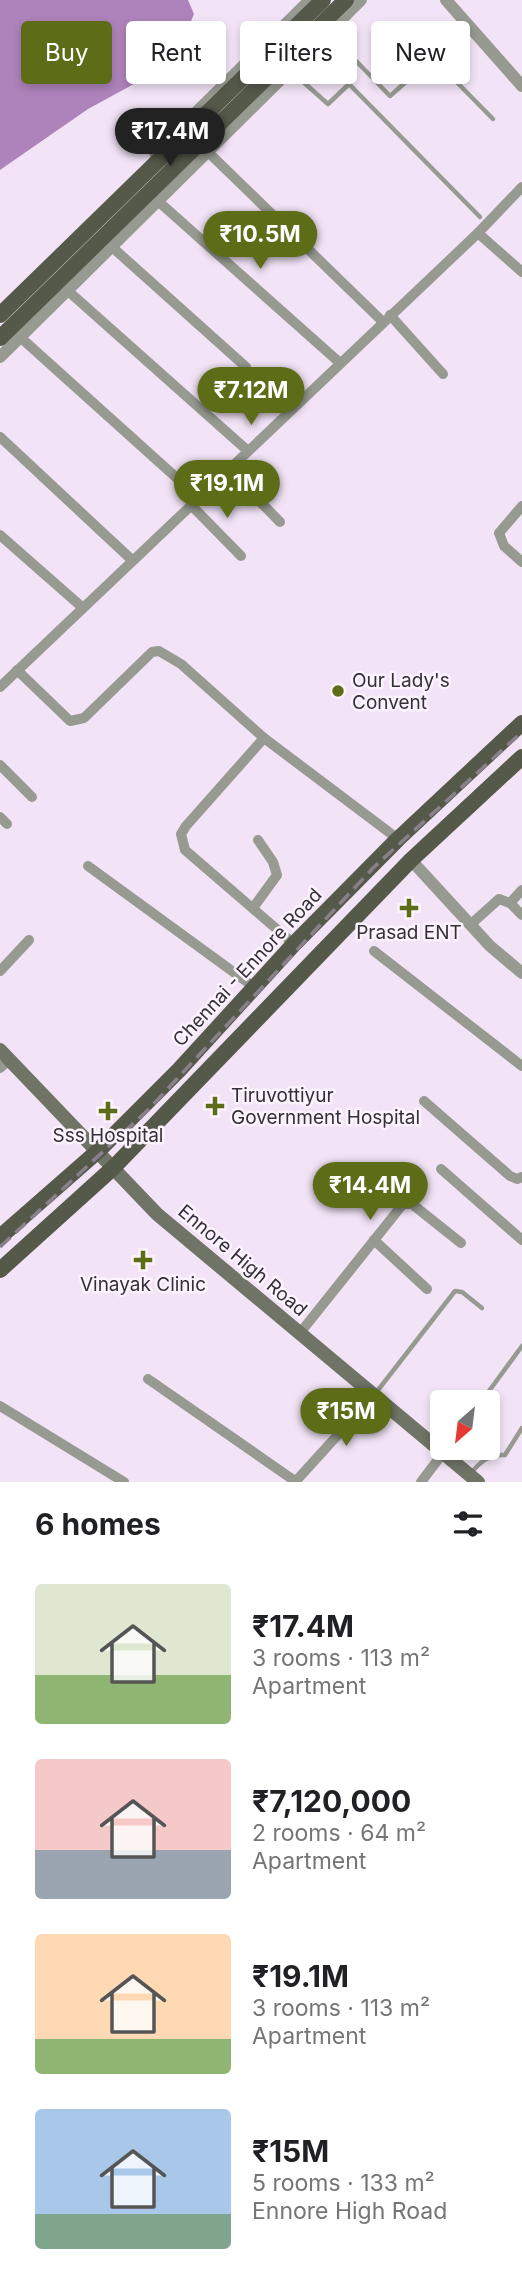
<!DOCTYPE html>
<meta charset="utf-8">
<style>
body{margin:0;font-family:Inter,sans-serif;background:#f2f2f2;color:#202124;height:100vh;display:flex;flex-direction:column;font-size:26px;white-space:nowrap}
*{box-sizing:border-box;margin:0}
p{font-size:23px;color:#757577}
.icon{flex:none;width:38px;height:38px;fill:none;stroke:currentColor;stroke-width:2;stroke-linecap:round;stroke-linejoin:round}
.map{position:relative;height:1482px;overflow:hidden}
.details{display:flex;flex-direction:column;background:#fff;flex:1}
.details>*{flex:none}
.guide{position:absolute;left:21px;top:21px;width:481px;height:63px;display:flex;gap:14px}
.needle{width:46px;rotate:208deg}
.controls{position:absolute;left:430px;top:1390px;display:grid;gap:14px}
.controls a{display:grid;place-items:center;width:70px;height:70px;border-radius:7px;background:#fff;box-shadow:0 4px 10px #0003;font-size:35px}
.price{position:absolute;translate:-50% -60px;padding:0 16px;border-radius:24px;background:#5c6c17;color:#fff;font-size:23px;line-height:46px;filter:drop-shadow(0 2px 4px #0008)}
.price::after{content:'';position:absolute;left:50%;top:42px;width:21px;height:16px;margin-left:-10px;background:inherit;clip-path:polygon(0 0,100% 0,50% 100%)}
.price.selected{background:#222;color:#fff}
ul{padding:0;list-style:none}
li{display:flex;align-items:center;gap:21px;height:175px;padding:0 35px}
li span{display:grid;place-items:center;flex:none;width:196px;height:140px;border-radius:7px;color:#555}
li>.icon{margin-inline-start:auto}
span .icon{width:84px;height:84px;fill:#fffc;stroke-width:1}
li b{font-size:30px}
h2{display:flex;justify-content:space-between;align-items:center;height:84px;padding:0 35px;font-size:30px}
.tag{padding:0 24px;border-radius:7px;background:#fff;box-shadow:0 4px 10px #0003;font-size:24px;line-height:63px}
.tag.selected{background:#5c6c17;color:#fff}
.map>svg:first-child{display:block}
.water{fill:#ae83bb}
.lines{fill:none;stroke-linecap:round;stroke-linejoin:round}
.service{stroke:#979a91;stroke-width:4.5}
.minor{stroke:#979a91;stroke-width:10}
.tertiary{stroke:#979a91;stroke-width:12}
.secondary{stroke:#707467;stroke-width:14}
.primary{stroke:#55594a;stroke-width:16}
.rail{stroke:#89808c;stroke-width:3.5;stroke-dasharray:14 7;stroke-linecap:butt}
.poi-dot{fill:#5c6c17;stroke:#fcf3fe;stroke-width:2.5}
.labels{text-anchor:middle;stroke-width:5;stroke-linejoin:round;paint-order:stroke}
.poi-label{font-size:19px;fill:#353037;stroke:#fcf3fe}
.street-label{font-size:19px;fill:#353037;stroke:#fcf3fe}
</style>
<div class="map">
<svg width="522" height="1482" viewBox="0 0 522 1482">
<rect width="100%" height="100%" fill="#f2e4f6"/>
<!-- water -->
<path class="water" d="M0,0H188L194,14L180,47L145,78L88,109L0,170Z"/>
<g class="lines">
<!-- service -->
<g class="service">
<path d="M330,34L390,96L433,58L493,119"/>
<path d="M292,72L328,104L349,84L480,217"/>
<path d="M375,1394L455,1291L462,1292L482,1308"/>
<path d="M481,1402L522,1346"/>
<path d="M471,1473C481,1461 490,1454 505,1455L522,1428"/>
</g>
<!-- minor -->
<g class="minor">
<path d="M209,153L383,322"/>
<path d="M159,202L340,363"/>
<path d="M478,233L522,272"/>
<path d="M112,247L246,367"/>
<path d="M67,290L248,451"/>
<path d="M390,315L443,374"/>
<path d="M20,337L199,498"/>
<path d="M0,437L132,560"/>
<path d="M228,469L280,522"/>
<path d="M191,505L241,556"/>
<path d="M522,506L499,533L504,546L522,562"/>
<path d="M0,535L83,608"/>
<path d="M17,670L70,721L84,718L152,652L159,651L181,664L264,738L398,839"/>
<path d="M0,687L478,233L522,187"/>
<path d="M264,738L186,826L181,834L185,850L294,944"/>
<path d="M0,765L32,797"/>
<path d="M0,817L7,824"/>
<path d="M88,866L254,987"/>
<path d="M510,903L522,915"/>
<path d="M253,908L277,875L273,862L258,840"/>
<path d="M470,925L499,899L510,903L522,890"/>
<path d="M374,951L522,1066"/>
<path d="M0,971L29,940"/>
<path d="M0,1068L9,1060"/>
<path d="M424,1101L510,1176L517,1179L522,1177"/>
<path d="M441,1169L522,1240"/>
<path d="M374,1240L427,1289"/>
<path d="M300,1333L403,1204H412L461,1243"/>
<path d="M148,1379L295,1481"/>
<path d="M0,1406L124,1482"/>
<path d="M295,1482L375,1394"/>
<path d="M421,1482L443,1453"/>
</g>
<!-- tertiary -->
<g class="tertiary">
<path d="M446,0L522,86"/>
<path d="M155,153L310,0"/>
<path d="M0,357L361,0"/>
<path d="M411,860L490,946L522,973"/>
</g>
<!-- secondary -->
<path class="secondary" d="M0,1050L157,1214L478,1482"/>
<!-- primary -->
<g class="primary">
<path d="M0,315L323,0"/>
<path d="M0,338L346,0"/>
<path d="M0,1237L98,1151L179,1070L294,944L398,839L522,723"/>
<path d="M0,1270L113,1168L411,860L522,757"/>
</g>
<!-- rail -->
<path class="rail" d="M0,1247L148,1110L373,868L522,732"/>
</g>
<!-- markers -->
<g class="poi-dot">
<circle cx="338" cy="691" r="7"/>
<path d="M405.5 897.5h7v7h7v7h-7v7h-7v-7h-7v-7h7z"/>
<path d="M211.5 1095.5h7v7h7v7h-7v7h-7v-7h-7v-7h7z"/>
<path d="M104.5 1100.5h7v7h7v7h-7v7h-7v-7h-7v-7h7z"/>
<path d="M139.5 1249.5h7v7h7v7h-7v7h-7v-7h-7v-7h7z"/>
</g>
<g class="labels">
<!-- poi labels -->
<g class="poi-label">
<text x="352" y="687" text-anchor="start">Our Lady's<tspan x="352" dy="22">Convent</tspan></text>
<text x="409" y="939">Prasad ENT</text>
<text x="231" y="1102" text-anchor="start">Tiruvottiyur<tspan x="231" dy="22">Government Hospital</tspan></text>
<text x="108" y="1142">Sss Hospital</text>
<text x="143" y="1291">Vinayak Clinic</text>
</g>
<!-- street labels -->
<g class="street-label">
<text transform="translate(247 967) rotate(-47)" y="7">Chennai - Ennore Road</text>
<text transform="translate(243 1260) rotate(40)" y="7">Ennore High Road</text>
</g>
</g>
</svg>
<div class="controls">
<a><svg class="needle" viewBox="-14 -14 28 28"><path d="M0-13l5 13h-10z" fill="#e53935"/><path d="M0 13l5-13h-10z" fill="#757577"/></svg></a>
</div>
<b class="price selected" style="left:170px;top:168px">₹17.4M</b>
<b class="price" style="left:260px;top:271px">₹10.5M</b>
<b class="price" style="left:251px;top:427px">₹7.12M</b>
<b class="price" style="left:227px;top:520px">₹19.1M</b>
<b class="price" style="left:370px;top:1222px">₹14.4M</b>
<b class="price" style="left:346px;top:1448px">₹15M</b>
<div class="guide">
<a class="tag selected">Buy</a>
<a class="tag">Rent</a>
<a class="tag">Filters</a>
<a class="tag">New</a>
</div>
</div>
<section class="details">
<h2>6 homes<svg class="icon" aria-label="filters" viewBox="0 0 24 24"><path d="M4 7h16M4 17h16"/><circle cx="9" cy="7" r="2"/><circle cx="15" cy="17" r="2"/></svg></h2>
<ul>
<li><span style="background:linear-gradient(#dfe7d0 65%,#8fb573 0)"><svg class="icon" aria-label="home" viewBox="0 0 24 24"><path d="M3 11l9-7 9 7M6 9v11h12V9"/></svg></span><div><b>₹17.4M</b><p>3 rooms · 113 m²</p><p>Apartment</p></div></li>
<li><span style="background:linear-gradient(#f6c9c9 65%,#9aa5b1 0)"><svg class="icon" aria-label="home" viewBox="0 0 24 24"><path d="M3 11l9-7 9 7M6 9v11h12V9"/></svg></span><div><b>₹7,120,000</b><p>2 rooms · 64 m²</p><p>Apartment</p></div></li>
<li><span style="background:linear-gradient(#ffd9b3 75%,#8fb573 0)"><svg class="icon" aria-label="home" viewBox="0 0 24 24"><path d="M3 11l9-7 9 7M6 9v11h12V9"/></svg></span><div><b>₹19.1M</b><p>3 rooms · 113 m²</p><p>Apartment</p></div></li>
<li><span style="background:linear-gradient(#a9c7e8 75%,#7fa58c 0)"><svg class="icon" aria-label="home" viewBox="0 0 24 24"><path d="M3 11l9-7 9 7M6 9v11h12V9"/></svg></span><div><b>₹15M</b><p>5 rooms · 133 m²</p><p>Ennore High Road</p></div></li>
</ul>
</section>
